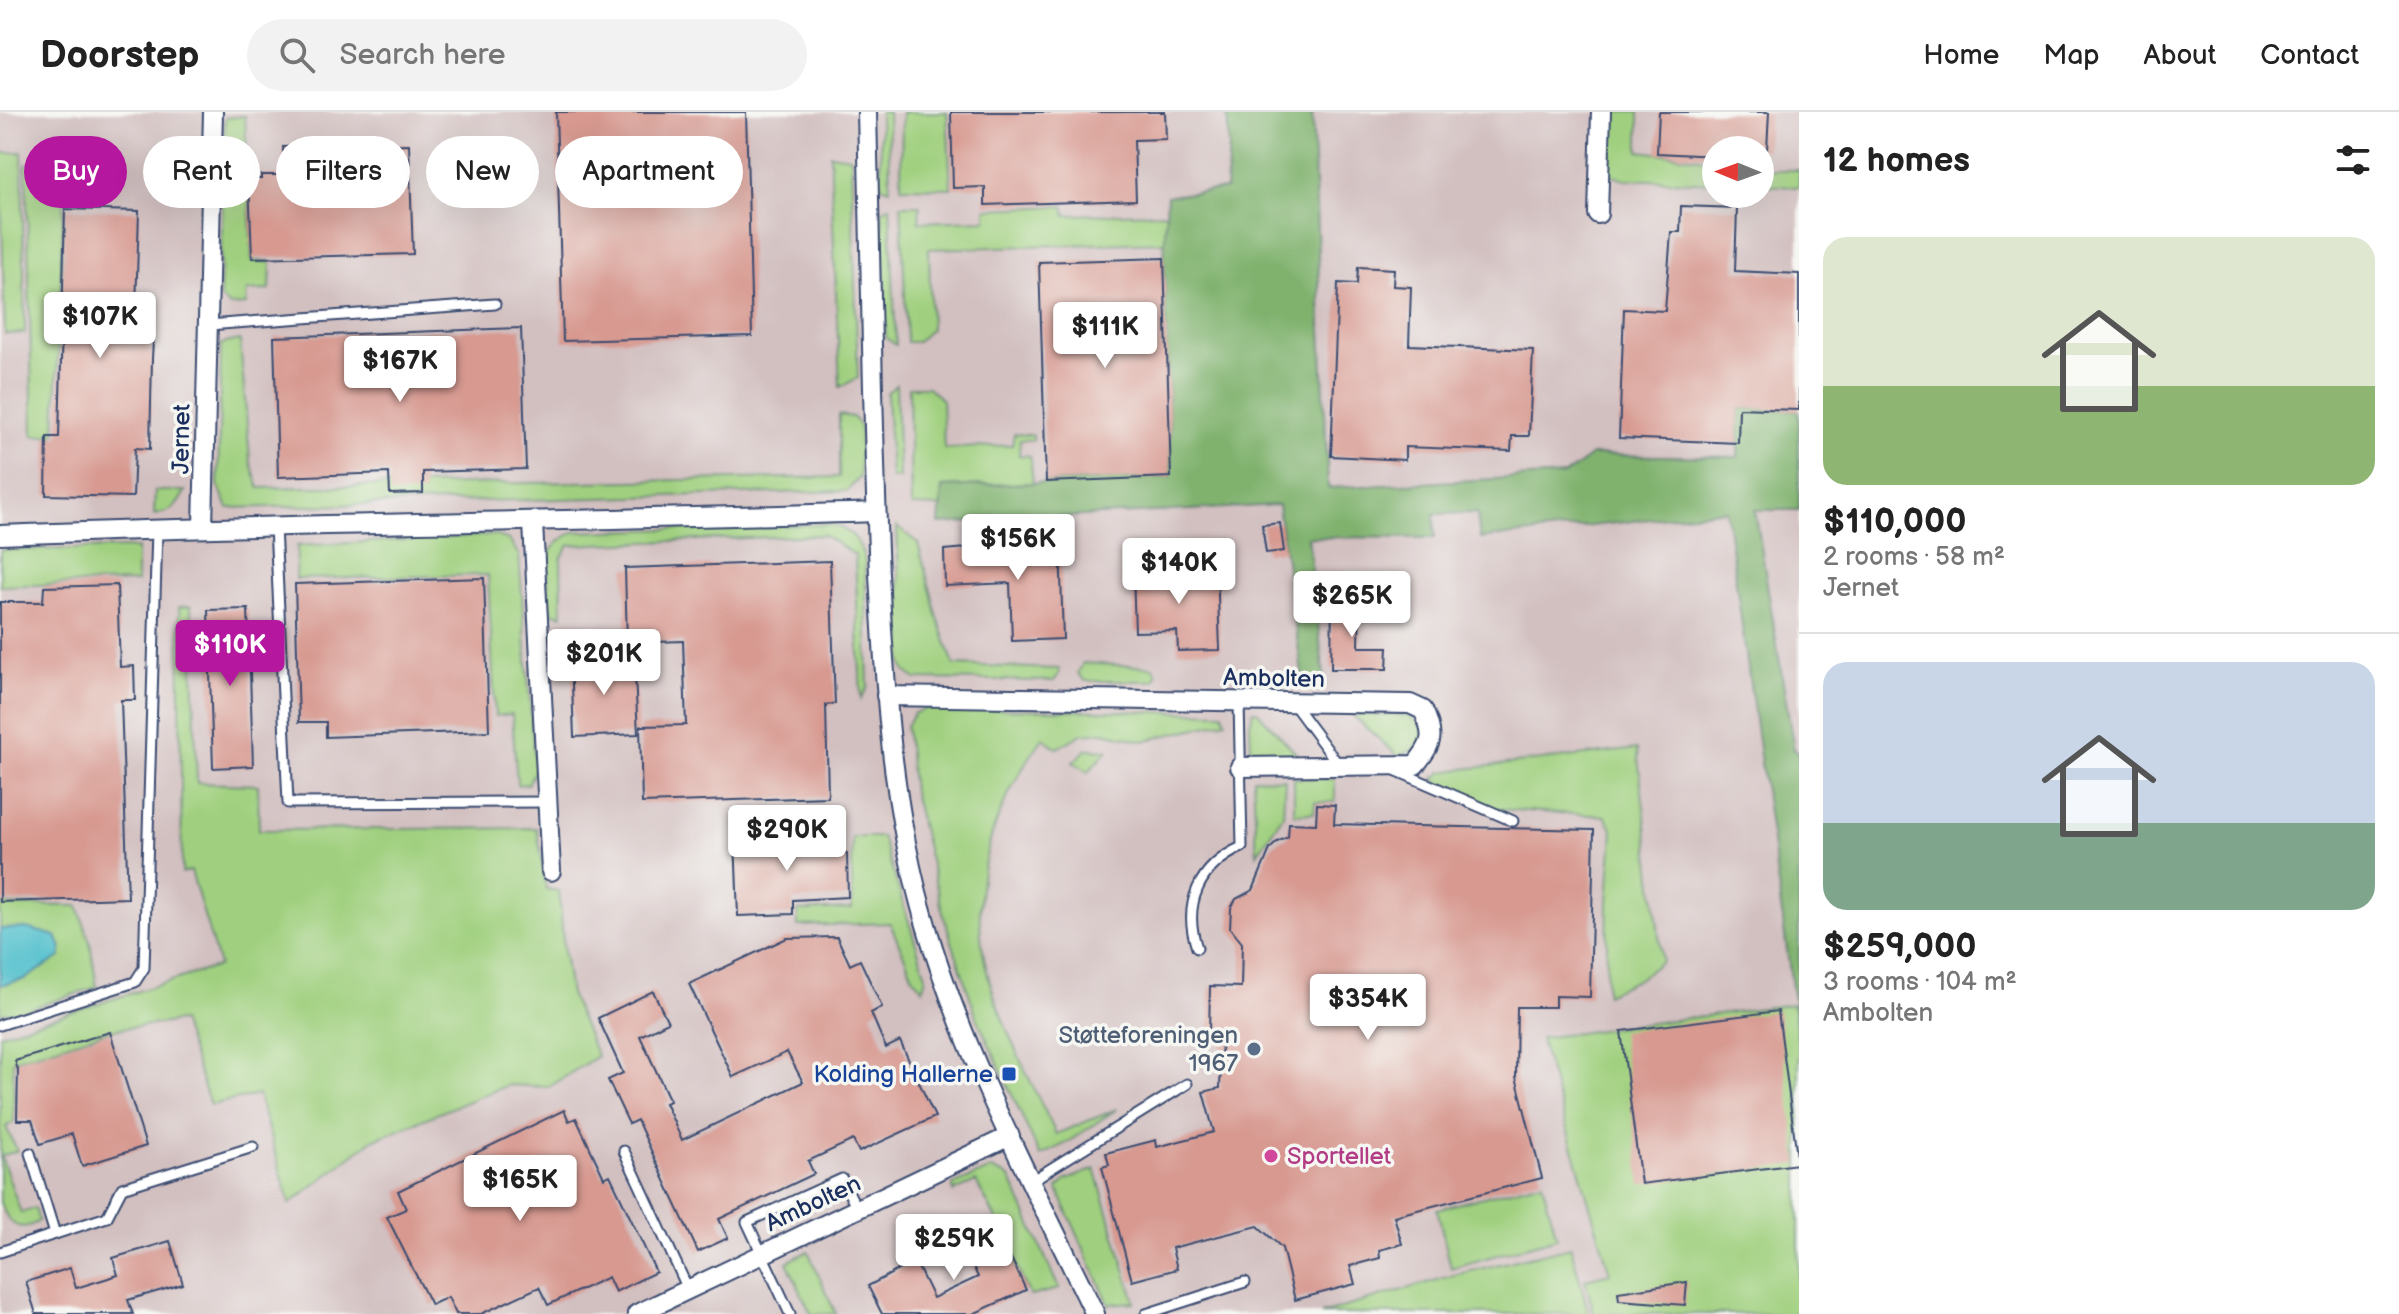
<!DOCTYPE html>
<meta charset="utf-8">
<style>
body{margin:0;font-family:"Balsamiq Sans",sans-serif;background:#f2f2f2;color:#222;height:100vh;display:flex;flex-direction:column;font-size:30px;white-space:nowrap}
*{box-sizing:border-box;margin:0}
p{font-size:26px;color:#767676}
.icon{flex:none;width:44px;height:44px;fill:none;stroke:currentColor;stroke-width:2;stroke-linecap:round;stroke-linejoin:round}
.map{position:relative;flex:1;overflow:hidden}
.panel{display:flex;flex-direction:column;background:#fff;width:600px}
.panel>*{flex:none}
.top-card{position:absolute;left:24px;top:24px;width:760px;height:72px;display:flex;gap:16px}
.needle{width:52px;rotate:271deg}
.buttons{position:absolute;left:1702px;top:24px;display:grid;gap:16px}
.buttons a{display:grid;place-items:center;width:72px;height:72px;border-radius:50%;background:#fff;box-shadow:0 8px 32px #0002;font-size:40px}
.price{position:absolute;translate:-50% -68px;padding:0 18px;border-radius:8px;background:#fff;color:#222;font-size:26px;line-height:52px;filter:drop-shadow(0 2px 4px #0008)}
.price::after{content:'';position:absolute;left:50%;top:48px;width:24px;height:18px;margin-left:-12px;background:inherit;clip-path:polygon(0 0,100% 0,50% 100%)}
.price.on{background:#b5179e;color:#fff}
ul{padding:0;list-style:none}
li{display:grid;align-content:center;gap:16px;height:424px;padding:0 24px}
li+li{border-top:2px solid #e0e0e0}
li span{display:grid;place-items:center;height:248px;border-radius:24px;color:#555}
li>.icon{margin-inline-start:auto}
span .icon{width:144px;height:144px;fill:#fffc;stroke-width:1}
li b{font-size:34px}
h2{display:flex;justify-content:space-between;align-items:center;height:96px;padding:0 24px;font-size:34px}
.pill{padding:0 28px;border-radius:36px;background:#fff;box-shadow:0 8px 32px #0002;font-size:28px;line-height:72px}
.pill.on{background:#b5179e;color:#fff}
header{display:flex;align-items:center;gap:48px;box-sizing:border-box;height:112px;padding:0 40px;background:#fff;border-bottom:2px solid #e0e0e0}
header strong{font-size:38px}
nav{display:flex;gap:44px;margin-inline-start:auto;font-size:28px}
.search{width:560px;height:72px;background:#f2f2f2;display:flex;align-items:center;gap:20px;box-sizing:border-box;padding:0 28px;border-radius:44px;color:#767676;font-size:30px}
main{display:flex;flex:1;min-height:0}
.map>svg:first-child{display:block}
.industrial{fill:#d2bfc0;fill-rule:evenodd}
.green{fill:#a0d07f;stroke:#5e806e;stroke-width:2}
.forest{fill:#80b26e;stroke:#4e7066;stroke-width:2}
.water{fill:#55c1ce;stroke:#387896;stroke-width:2}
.building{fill:#d79990}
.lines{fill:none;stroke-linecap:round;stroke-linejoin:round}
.lane-casing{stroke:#3b4b70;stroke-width:13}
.street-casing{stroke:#3b4b70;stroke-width:22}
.lane{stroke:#fff;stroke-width:9}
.street{stroke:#fff;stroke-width:18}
.service-dot{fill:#5c6f8a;stroke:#f6f6f2;stroke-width:3}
.transit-dot{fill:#1a4fb4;stroke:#f6f6f2;stroke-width:3}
.hotel-dot{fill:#d1479c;stroke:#f6f6f2;stroke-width:3}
.labels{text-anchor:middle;stroke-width:7;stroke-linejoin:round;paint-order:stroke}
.street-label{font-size:24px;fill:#1b2f5e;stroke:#f6f6f2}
.service-label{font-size:24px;fill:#4e5e75;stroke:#f6f6f2;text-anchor:end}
.transit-label{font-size:24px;fill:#164399;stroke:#f6f6f2;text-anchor:end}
.hotel-label{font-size:24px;fill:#b23c85;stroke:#f6f6f2;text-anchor:start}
</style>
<header>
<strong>Doorstep</strong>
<div class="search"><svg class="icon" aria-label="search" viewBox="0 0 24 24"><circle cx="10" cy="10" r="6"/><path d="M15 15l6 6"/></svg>Search here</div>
<nav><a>Home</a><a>Map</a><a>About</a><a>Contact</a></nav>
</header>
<main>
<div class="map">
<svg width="1799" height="1202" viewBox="0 0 1799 1202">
<rect width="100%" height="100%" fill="#f6f6f2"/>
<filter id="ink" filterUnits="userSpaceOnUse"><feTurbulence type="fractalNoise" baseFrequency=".0125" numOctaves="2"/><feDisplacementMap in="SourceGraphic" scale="16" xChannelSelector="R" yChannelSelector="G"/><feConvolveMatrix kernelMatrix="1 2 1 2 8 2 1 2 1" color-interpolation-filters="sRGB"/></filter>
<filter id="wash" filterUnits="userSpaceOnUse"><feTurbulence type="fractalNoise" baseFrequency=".006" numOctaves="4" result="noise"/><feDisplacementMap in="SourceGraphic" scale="32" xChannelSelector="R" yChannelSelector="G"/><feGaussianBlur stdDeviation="1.8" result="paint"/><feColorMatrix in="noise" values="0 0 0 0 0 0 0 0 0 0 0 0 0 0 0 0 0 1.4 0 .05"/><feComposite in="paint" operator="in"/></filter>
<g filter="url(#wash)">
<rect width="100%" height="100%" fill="#eeebd7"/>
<!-- industrial -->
<path class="industrial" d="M0,0H1799V1202H0ZM1716,38H1760V82H1716Z"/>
<!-- green -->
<g class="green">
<path d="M880,0H888L890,77L881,74Z"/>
<path d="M902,0H947L951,76L901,75Z"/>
<path d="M1610,0H1639V39L1716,48V71L1625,67L1608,63Z"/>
<path d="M245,4L252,149L271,150L270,178L247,179L246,193L230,194L220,186L225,6Z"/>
<path d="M22,40L25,221L5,222L0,41Z"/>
<path d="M830,42L851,45L858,266L840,275Z"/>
<path d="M65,50L55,323L33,324L26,52Z"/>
<path d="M1760,58H1799V75L1760,73Z"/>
<path d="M901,93H920L919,110L986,108V97L1064,94L1066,103L1166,101L1165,130L929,137L931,217L917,230H907Z"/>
<path d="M890,94L896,233L886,226L882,99Z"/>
<path d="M240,228L250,348L259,376L839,365V303L853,305L860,315V365L847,379L228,396L218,373L221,232Z"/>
<path d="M896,273L899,367L891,366L887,281Z"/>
<path d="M909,275H928L942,288L944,337L1012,333L1014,322L1033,323V328H1020L1019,343L1030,344L1033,371L943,375L941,395L911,394Z"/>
<path d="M155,379H185C177,396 171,400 154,403Z"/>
<path d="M831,412C854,421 858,425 865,449L868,575L861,587L855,443L823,423L569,433L561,446L562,503L553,501L549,495L547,443L559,429L574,420Z"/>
<path d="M897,415L918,431L938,506L954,553L1059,557V562L1054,569L916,567L905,559L902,551Z"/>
<path d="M495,423L509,428L519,443L535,658L528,672L517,673L512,602L495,604L488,463L296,467L297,434Z"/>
<path d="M137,436V470L0,474V438Z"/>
<path d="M191,494L197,671L258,673L259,718L537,716L546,777L559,779L564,840L570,882L597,944L549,975L508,973L372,1028L290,1092L258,983L210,993L181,909L111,918L13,948L14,1010L6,1015L17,1039L1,1044L21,1101L35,1096L39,1109C17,1123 8,1110 0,1091V922L219,854L191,759L182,761L179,495Z"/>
<path d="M1083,551L1153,555L1157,562L1154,569H1085L1078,561Z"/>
<path d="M928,596L1223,601L1226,609L1143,629L1103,620L1082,622L1057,636L1043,626C995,692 969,763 984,845C994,902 1031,969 1056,1022L1117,997L1065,1032L1040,1044L977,906L944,805L913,680L906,614L914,601Z"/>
<path d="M1253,599H1257L1297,642L1251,641L1250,612Z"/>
<path d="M1352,603H1402L1411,605L1425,616V626L1413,638L1398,644Z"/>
<path d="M1087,637L1108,638L1088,660L1073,650Z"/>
<path d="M1637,637L1662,849L1637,868L1606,882L1608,788L1613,719L1605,704L1495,697L1444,674L1434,667L1442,660L1455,658Z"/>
<path d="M1253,666L1285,667L1283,703L1257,742Z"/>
<path d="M1294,666L1335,667V690H1315L1314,701L1294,702Z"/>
<path d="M852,725H882L926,864L923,877L914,867L890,811L798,814V799L852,797Z"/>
<path d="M0,793L78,794L90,830L97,875L19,900L0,901Z"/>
<path d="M1793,892L1799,940V1202H1594L1585,1167L1610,1161L1540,926Z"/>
<path d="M991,1057L1010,1065L1059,1177L1030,1184L995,1105L976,1070L953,1080V1073Z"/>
<path d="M1095,1057L1135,1190L1109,1192L1062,1088L1058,1076L1066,1068Z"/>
<path d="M1542,1070L1557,1126L1451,1156L1437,1097Z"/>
<path d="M1571,1135L1589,1202H1321L1454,1163Z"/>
<path d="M808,1139L836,1202H811L787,1150Z"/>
</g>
<!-- forest -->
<path class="forest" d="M1227,0H1312L1328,376L1565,363L1592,343L1738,345L1739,296L1799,298V398H1755L1794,638L1799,640V925L1726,398L1480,427L1477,401L1434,402L1435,426L1308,425L1325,573L1303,568L1278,393L939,412L942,375L1171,365L1164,146L1167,84L1226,77L1229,36Z"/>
<!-- water -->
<path class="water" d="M26,816L56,824L61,836L60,845L25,867L0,873V817Z"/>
<g id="blocks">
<!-- building -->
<g class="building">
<path d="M556,0H746L752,224L563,229Z"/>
<path d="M951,0H1165L1166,27L1134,28L1136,88L985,93V75L953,76Z"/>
<path d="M1659,0H1769L1767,38H1716V44L1657,41Z"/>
<path d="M409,32L413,142L252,146L249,67H261V63H284L283,35Z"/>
<path d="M1681,94L1737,96L1735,159L1799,162V298L1739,296L1738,331L1619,326L1624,197L1665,199L1671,120H1680Z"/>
<path d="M65,97L139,99L135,229H153L152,246L150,337L135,336L133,385L46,383L47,325H59Z"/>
<path d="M1164,146L1171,365L1046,370L1039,150Z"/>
<path d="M1358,155L1394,157L1393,174L1411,175L1409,233L1533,238L1529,324H1512L1511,339L1405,335V348L1331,344L1338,171L1357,172Z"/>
<path d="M521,216L526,357L423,360V381L390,382L389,361L278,365L274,225Z"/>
<path d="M1280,411L1284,439L1266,441L1262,413Z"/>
<path d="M1057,422V431H1060L1063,527L1012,529L1010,471L945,474L944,438L1025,431V423Z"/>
<path d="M830,449L835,592L826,593L828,685L642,691L640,614L686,613L683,529L627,531L625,456Z"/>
<path d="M1217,456L1220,538L1178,539L1177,519L1135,520L1133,459Z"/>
<path d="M484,466L489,619L326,625V610H299L295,472Z"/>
<path d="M117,473L120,555L134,554L135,588H121L128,786L0,790V490H43L44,475Z"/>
<path d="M1332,486H1360L1359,535H1388L1387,557H1331Z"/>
<path d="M248,497L253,654L213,656L208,498Z"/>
<path d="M634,544L638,622L574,625L571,547Z"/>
<path d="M1317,692L1335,693L1334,712L1594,718L1590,885L1555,884V895H1517L1516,965L1542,1066L1394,1104L1402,1132L1379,1138L1380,1146L1350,1154L1355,1172L1295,1188L1282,1136L1258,1114L1172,1136L1177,1157L1132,1169L1102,1055L1109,1053L1106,1041L1156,1028L1157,1035L1214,1020L1203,980L1220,976L1222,921H1209L1210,874L1241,875L1242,831L1230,816L1231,796L1236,787L1253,778L1270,737L1277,730L1288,725L1289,711L1316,712Z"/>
<path d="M831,722V742L847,741L848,785L793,788V802L738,804L735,726Z"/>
<path d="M837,825L850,853L860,848L882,895L871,901L886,936L900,929L935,1005L859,1040L853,1028L808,1049L814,1062L719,1107L728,1126L698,1140L637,1008L629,1012L608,968L623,961L598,906L653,879L668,910L640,924L670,989L665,991L682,1028L803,970L787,940L733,965L689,872L787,826Z"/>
<path d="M1778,899L1798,1052L1641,1072L1621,919Z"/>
<path d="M110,920L146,1034L82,1054L72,1022L40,1032L32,1008H17L18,958L15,949Z"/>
<path d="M564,998L569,1009L576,1006L604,1066L610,1063L656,1160L615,1180L608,1165L548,1193L539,1175L481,1202H456L448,1185L431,1193L387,1105L406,1097L398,1079Z"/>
<path d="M995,1112L1026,1178L973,1202H882L868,1174L915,1149L933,1186L978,1165L961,1128Z"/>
<path d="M170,1129L183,1172L128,1188L133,1202H36L26,1170L70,1156L76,1176L118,1163L113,1146Z"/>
<path d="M1687,1170L1685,1193L1619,1188L1618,1180Z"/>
</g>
</g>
</g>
<g filter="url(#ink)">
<use href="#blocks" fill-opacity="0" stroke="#3b4b70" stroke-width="2"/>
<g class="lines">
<defs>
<g id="lane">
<path d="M208,213L495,192"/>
<path d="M275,414L288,691L548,690"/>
<path d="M1292,590L1338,652"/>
<path d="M1395,658L1513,709"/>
<path d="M1197,836C1182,792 1199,754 1242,735L1239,589"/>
<path d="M0,913L135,870L144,856L157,418"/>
<path d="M624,1039L688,1177"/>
<path d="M30,1041L55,1122"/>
<path d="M1031,1069L1187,972"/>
<path d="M0,1140L107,1105L122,1076L253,1035"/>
<path d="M790,1202L747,1110L842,1067L857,1097"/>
<path d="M1146,1202L1245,1170"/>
</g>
<g id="street">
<path d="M867,0C871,154 872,308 879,462C885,580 892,699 926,813C966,949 1034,1075 1095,1202"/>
<path d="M1598,102L1601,0"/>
<path d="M533,411L551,759"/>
<path d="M203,415L213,0"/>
<path d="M0,423C292,411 584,410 876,400"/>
<path d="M886,584L1410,592L1423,598C1435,623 1433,632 1415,653L1240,655"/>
<path d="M637,1202L1010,1024"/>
</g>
</defs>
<!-- lane casing -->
<use href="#lane" class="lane-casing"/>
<!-- street casing -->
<use href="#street" class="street-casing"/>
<!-- lane -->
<use href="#lane" class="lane"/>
<!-- street -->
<use href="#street" class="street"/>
</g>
</g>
<!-- markers -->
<circle class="service-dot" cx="1254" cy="937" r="8"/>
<rect class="transit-dot" x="1001" y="954" width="16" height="16" rx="4"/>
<circle class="hotel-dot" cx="1271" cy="1044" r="8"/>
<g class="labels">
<!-- street labels -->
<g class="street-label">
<text transform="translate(181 327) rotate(-89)" y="8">Jernet</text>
<text transform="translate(1274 566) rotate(1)" y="8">Ambolten</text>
<text transform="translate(813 1091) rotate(-25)" y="8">Ambolten</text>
</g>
<!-- service labels -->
<g class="service-label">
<text x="1238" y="931">Støtteforeningen<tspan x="1238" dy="28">1967</tspan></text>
</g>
<!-- transit labels -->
<g class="transit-label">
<text x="993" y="970">Kolding Hallerne</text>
</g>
<!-- hotel labels -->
<g class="hotel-label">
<text x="1287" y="1052">Sportellet</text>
</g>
</g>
</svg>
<div class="buttons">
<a><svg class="needle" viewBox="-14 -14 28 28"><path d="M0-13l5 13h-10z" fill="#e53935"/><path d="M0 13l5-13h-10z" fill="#767676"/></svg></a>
</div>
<b class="price" style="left:100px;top:248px">$107K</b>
<b class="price" style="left:1105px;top:258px">$111K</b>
<b class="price" style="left:400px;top:292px">$167K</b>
<b class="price" style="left:1018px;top:470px">$156K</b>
<b class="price" style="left:1179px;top:494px">$140K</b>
<b class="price" style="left:1352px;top:527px">$265K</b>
<b class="price on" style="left:230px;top:576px">$110K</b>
<b class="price" style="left:604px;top:585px">$201K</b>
<b class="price" style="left:787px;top:761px">$290K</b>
<b class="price" style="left:1368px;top:930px">$354K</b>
<b class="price" style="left:520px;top:1111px">$165K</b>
<b class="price" style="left:954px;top:1170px">$259K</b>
<div class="top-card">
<a class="pill on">Buy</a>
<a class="pill">Rent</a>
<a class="pill">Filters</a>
<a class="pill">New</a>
<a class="pill">Apartment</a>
</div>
</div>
<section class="panel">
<h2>12 homes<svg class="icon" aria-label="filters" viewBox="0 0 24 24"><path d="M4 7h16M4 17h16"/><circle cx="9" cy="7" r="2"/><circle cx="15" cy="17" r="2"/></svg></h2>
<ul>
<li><span style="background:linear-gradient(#dfe7d0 60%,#8fb573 0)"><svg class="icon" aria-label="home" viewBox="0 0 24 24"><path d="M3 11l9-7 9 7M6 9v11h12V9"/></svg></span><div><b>$110,000</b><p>2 rooms · 58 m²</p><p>Jernet</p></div></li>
<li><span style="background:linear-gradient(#c9d6e8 65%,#7fa58c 0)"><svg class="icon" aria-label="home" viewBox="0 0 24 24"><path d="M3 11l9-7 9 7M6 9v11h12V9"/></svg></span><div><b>$259,000</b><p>3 rooms · 104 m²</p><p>Ambolten</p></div></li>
</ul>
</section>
</main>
